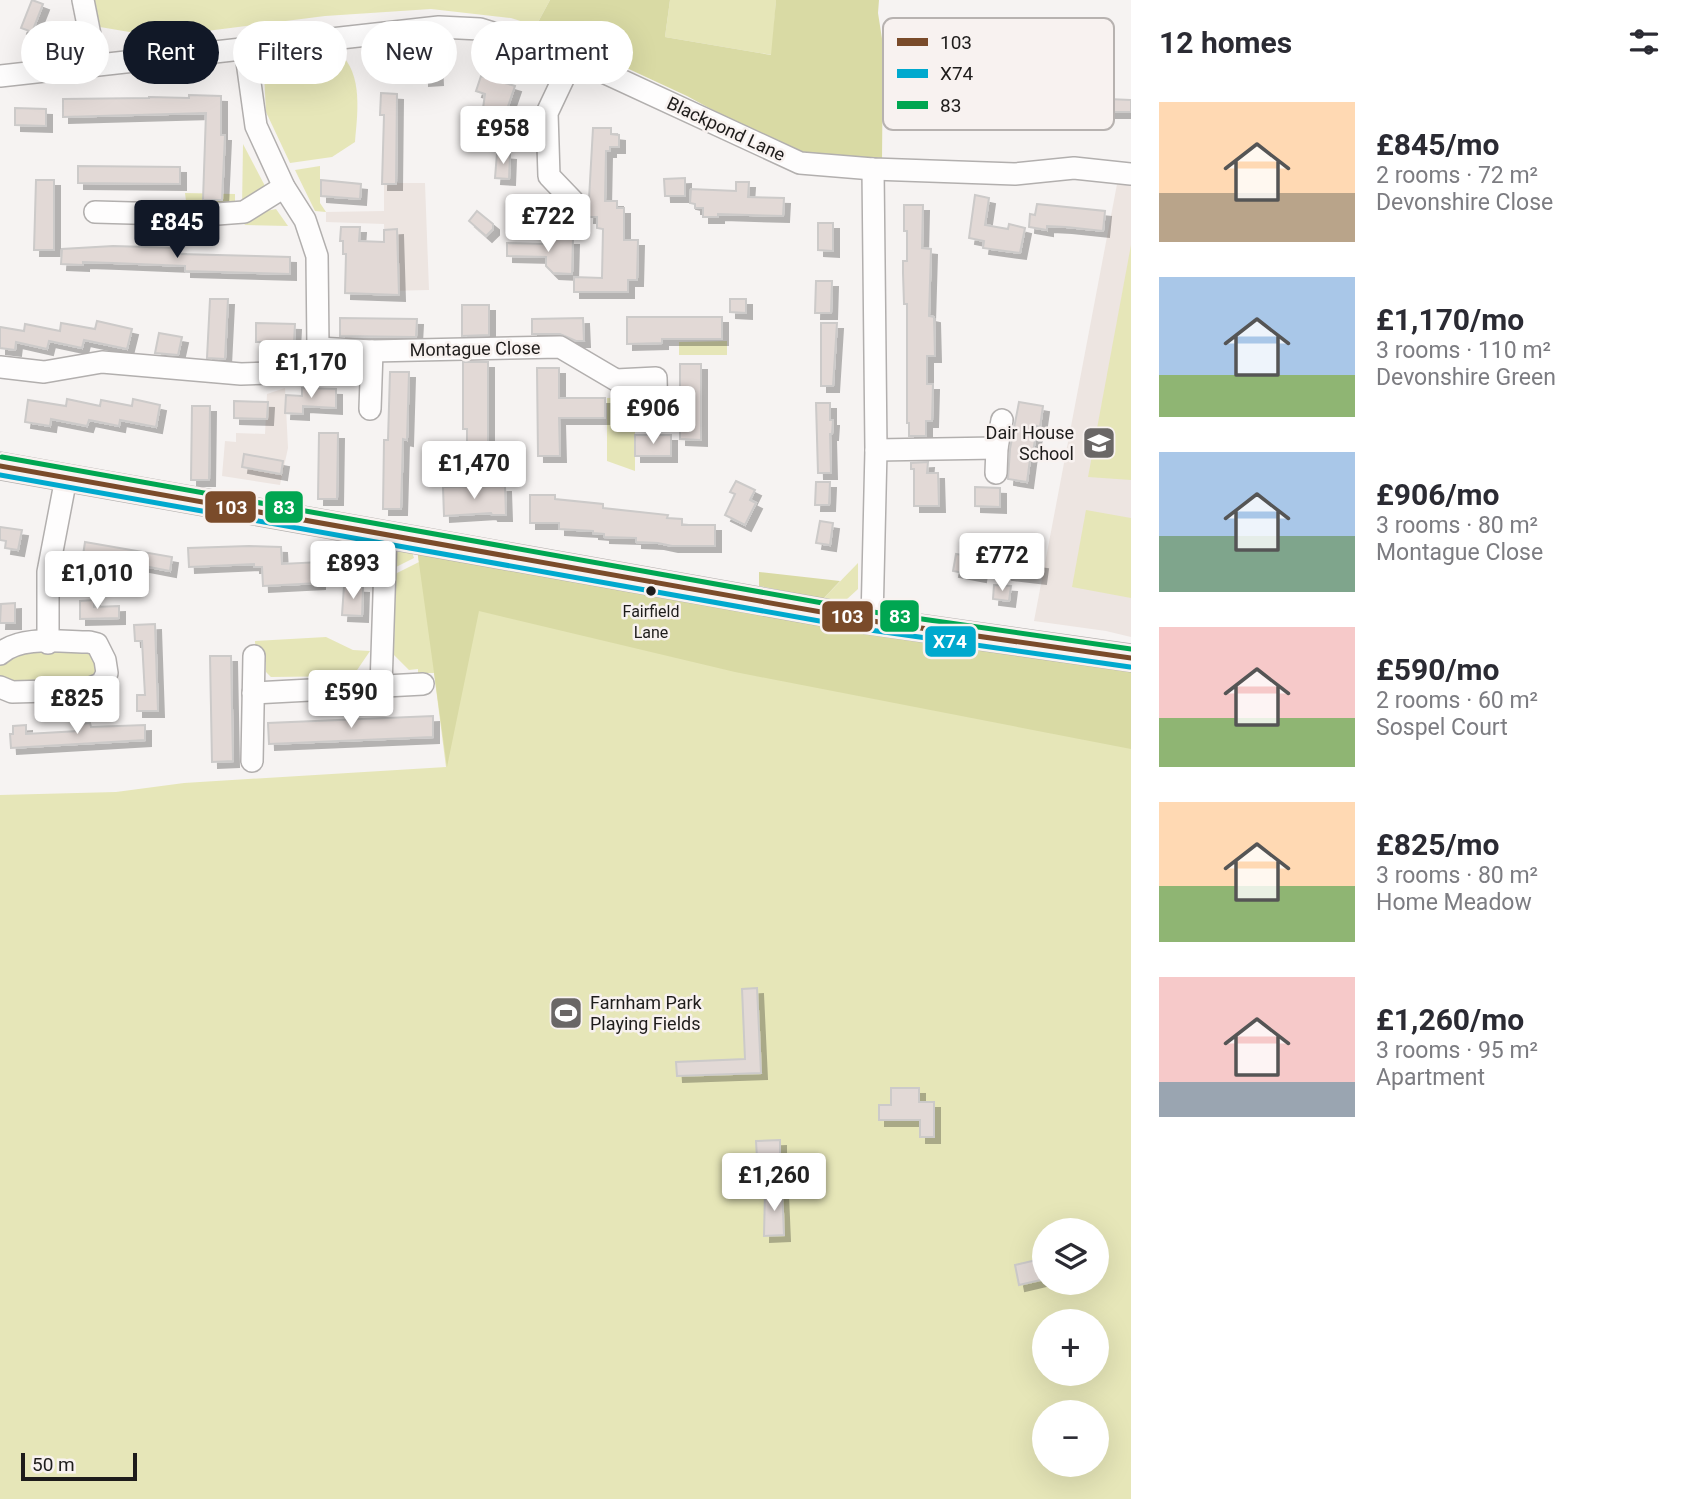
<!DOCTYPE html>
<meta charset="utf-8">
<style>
body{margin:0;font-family:Roboto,sans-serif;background:#f7f7f7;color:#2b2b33;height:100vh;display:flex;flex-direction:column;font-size:26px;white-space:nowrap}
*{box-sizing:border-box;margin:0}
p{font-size:23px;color:#7c7c81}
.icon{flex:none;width:38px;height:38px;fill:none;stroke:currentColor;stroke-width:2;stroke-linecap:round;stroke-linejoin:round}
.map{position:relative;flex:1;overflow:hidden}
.details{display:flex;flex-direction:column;background:#fff;width:560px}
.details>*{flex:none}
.top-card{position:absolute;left:21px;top:21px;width:665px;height:63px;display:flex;gap:14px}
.tools{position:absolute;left:1032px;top:1218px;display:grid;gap:14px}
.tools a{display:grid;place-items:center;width:77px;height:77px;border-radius:50%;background:#fff;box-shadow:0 7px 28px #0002;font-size:35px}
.scale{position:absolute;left:21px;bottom:18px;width:116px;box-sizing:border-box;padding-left:7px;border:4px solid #1e1c1b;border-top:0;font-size:19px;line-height:24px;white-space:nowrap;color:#1e1c1b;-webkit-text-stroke:5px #f8f2f0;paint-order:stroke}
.price{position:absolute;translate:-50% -60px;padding:0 16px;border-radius:7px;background:#fff;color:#222;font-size:23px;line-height:46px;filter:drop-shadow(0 2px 4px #0008)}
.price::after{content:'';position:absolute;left:50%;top:42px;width:21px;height:16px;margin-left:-10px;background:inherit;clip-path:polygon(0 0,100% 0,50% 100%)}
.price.current{background:#111827;color:#fff}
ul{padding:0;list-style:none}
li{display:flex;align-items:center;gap:21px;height:175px;padding:0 28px}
li span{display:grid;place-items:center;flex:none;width:196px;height:140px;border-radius:0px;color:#555}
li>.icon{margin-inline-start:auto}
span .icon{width:84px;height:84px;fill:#fffc;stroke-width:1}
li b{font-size:30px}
h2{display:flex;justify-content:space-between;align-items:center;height:84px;padding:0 28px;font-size:30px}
.chip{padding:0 24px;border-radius:32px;background:#fff;box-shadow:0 7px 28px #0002;font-size:24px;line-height:63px}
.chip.current{background:#111827;color:#fff}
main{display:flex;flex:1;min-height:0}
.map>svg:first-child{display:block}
.built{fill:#ede5e1}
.green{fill:#e6e6b8;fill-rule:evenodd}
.forest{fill:#d9daa4}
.building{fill:#e2d9d6;stroke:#cccac9;stroke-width:2;filter:url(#shadow)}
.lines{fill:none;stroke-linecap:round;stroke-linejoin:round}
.minor-casing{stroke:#b2afae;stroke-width:24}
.major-casing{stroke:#b2afae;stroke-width:29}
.minor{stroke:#fefdfd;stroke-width:21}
.major{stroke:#fefdfd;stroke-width:26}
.bus-1-casing{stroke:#f8f2f0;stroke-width:10}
.bus-2-casing{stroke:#f8f2f0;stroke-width:10}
.bus-3-casing{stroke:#f8f2f0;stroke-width:10}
.bus-1{stroke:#7a4b2a;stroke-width:5}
.bus-2{stroke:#00a9ce;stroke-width:5}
.bus-3{stroke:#00a651;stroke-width:5}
.bus-dot{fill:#1e1c1b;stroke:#f8f2f0;stroke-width:2.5}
.labels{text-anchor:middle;stroke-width:5;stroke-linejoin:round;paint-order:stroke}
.bus-label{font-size:16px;fill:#1e1c1b;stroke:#f8f2f0}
.street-label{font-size:18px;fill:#1e1c1b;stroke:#f8f2f0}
.poi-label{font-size:18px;fill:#1e1c1b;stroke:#f8f2f0;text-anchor:end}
.key{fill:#f8f2f0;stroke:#b7b2b0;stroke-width:2}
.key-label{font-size:19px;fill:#1e1c1b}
.line-badge{stroke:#f8f2f0;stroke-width:2.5}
.badge-label{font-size:19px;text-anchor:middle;font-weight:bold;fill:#fff}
</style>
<main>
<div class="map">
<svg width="1131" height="1499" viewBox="0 0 1131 1499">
<defs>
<filter id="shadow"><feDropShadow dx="6" dy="6" stdDeviation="0" flood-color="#0004"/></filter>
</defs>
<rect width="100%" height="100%" fill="#f6f3f2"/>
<!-- built -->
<g class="built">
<path d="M1118,179L1131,182V637L1106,631L1034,621Z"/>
<path d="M384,183H425L429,290L386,291L384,224L326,222V212L384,211Z"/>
<path d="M285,388L288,448L280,485L222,476L225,441L236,442V433L265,434L267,394Z"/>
</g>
<!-- green -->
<g class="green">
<path d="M93,0H550L536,26L511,18L431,9L325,16L159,37L100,27Z"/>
<path d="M670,0H776L772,55L665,37Z"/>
<path d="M332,48C364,66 358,110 355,142L332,157L290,163L266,112L264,74L279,53Z"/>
<path d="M243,144L265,186L242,208Z"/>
<path d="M320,166V203L326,212L315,211L295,170Z"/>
<path d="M185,193L235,194V204H190L186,201Z"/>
<path d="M276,209L288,226L244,225L266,211Z"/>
<path d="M1131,245V480L1088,477Z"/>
<path d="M727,341V355H679V342Z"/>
<path d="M635,397V471L607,461V398Z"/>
<path d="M1086,510L1131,518V598L1072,587Z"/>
<path d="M417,549L1131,678V1499H0V795L116,792L184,783L446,767L434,673H418V669L409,670L394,655L395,574L419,562ZM1045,1230H1097V1283H1045ZM1045,1321H1097V1374H1045ZM1045,1412H1097V1465H1045Z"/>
<path d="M397,552H412L414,558L392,569L393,559Z"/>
<path d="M858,563V589L846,600L823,599Z"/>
<path d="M326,637L353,650L370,651L353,676L271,677L266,672V662H256L255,641Z"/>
<path d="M11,651H89L101,671L89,684L4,682L0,675V662Z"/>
</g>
<!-- forest -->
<g class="forest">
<path d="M550,0H670L665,37L771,55L776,0H879L878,13L883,45L882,160L792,153L687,96L536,26Z"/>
<path d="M417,549L1131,662V749L735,672L479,611L447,767Z"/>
<path d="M759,572L840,581L823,599L759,586Z"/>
</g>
<!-- building -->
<g class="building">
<path d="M32,0L43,4L32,32L21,28Z"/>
<path d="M386,47L387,61L367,63L366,49Z"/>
<path d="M423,58H436L437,79L423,80Z"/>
<path d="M481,76L515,86L505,115L503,136L486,134L487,131L480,130L485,94L476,91Z"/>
<path d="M381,93L397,94L396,184H382L384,115H380Z"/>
<path d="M189,95L221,96V135H225L222,200H203L206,113L63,117V99L149,98V97L189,98Z"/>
<path d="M1108,99L1131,100V112H1108Z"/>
<path d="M15,108L46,109V126L15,125Z"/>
<path d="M593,128H611V134L619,135V147H610V151H606L605,201H617V208H624V240H638L637,280H628V292H574V277L602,278L603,229L597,228V217H588Z"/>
<path d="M497,153L510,154L509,179L495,178Z"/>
<path d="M78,166L180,167V184L78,183Z"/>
<path d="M685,178V196H665L664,179Z"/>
<path d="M36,180H54V250H34Z"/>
<path d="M321,180L361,184L360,199L321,196Z"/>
<path d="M736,182H749L748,197L784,198L783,216L718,214V217H703V208H695V204L690,203L691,189L736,191Z"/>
<path d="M975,195L989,198L985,225L1008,229L1009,224L1025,228L1020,253L983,248L984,241L969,238Z"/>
<path d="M1037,204L1105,211L1103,231L1066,227L1047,226V230L1029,227L1030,214L1035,215Z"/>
<path d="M904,205H923L922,248L931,249L929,316L934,317L935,356H927V384H933L932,421H926V436H909V423H907V304H904L903,273V261H907V231H904Z"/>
<path d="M477,211L493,224V229L486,236L469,221Z"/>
<path d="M818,223H833V251L818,250Z"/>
<path d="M341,227H360L359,241L384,242V230L397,229L399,295L345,293L346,254H343V241H340Z"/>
<path d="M546,239H573L572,274L553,273L546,266V257L507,256V243L546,244Z"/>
<path d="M113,246L180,248V254L290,257V274L185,271V266L113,263L83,262V265L61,264L62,249Z"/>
<path d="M816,281H832L831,313H815Z"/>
<path d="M210,299H228L225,359L207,358Z"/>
<path d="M730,299H746V313L730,312Z"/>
<path d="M462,305H489V335L462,336Z"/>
<path d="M627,317H722V339H662V343L627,344Z"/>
<path d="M340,318L417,319L416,337L340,336Z"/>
<path d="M583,318L584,341H576L560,334H532V319Z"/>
<path d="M97,321L132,329L127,349L84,340L82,348L49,341L47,349L16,342L15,350L0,348V327L24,331L25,324L60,331L61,323L95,329Z"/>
<path d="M256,323L295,324L294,342H256Z"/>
<path d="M821,323H837L833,386H821Z"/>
<path d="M159,333L182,337L178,355L155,353Z"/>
<path d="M463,362H488V456H467V429H463Z"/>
<path d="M680,364H701V440L680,439Z"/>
<path d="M537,368H559V398H605V418H559L560,456H538Z"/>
<path d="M390,372H409L407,440L403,439L401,509H383L384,440H388Z"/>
<path d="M302,388L336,389V408L303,406V414L285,413L286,395L302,396Z"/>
<path d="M67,399L100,406L101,400L132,406L133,399L160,405L156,427L120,420L119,426L89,420L87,426L51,419L50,426L25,422L28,400L66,406Z"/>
<path d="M234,401L268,402L267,419L234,418Z"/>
<path d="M1019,402L1043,406L1040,427L1037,426L1033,453L1031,452L1027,482L1008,479L1010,449Z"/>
<path d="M816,403H830V420H833L832,434H830L831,473H818Z"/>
<path d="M192,406H210L209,480H191Z"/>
<path d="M319,433H338L337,499H318Z"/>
<rect x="635" y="435" width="36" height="21"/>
<path d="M244,454L283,461L281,474L242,467Z"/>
<path d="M928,462L927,473H938L939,506H914V469H911V463Z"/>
<path d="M736,481L755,490L750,500L756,503L745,525L725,515L735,494L730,492Z"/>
<path d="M816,482H830L829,505H815Z"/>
<path d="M505,486L506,515H492L491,513L444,516L443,487Z"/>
<path d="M975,487L1000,488V507L975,506Z"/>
<path d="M530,495H555V499L603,504V508L668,515L667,518L682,519V525H715V546H672L658,543L636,542V538L604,537V534L593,533V531L559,529V523H530Z"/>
<path d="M820,521L833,523L830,545L816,543Z"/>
<path d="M0,527L22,530L18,550L5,548L6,541L0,540Z"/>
<path d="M85,542L172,557L170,571L97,557L96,564L82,562Z"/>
<path d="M249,546L281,547L282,564L320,562L319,583L263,586L262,567H254V564L189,567L188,548Z"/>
<path d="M956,554L983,558L980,576L953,571Z"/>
<path d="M1008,559L1042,563L1040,578L1006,574Z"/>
<path d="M994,585L1011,586L1009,601L993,599Z"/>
<path d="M344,586L363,587L362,616L342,615Z"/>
<path d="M94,600V607L119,606V618L80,619V601Z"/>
<path d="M15,603V623H0L1,604Z"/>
<path d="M155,624L158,711H137V695H145L142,641H135L134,625Z"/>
<path d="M210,656H231L233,761L212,762Z"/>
<path d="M433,716V737L269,744L268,723Z"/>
<path d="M90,723L91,727L145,725V740L11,748L10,734H13V726L26,725V734L79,731V724Z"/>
<path d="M757,988L761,1073L677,1076L676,1062L745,1059L742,989Z"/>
<path d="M891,1088H919V1102H934V1137H920V1120H879V1105H891Z"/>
<path d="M780,1140V1158L757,1159L756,1141Z"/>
<path d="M782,1189L784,1235L764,1236L765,1190Z"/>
<path d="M1045,1258V1279L1019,1285L1015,1265Z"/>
</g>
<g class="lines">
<defs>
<g id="minor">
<path d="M83,0L96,65"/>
<path d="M0,76L439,27L480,29L573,58L800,163L873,169L1015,174L1074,168L1131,174"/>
<path d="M573,201L549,176L547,113L573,58"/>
<path d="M95,212L204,215L244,212L284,187"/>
<path d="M318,348L372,351L370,409"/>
<path d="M372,351L560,347L616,380L656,378L657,419"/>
<path d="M0,367L44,372L102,362L241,374L274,373L302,362L318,348L317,256L305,220L284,187L256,126L245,47"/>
<path d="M876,450L997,448"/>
<path d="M996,473L997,448L1002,420"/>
<path d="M872,621L876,450L873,169"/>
<path d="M48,643V572L66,478"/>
<path d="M0,654C20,635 63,642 89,642L97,644L105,660L107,673L102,683L86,690L12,692L0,687"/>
<path d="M381,686L386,535"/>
<path d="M253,693L423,684"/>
<path d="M252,761L254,656"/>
</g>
<path id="major" d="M0,466L872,621L1131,658"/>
</defs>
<!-- minor casing -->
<use href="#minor" class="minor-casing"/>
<!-- major casing -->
<use href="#major" class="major-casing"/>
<!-- minor -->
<use href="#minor" class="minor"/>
<!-- major -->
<use href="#major" class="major"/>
<defs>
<path id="bus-1" d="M0,466L872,621L1131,658"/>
<path id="bus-2" d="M0,475L870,630L1130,667"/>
<path id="bus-3" d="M2,457L873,612L1131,649"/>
</defs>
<!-- bus-1 casing -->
<use href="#bus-1" class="bus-1-casing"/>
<!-- bus-2 casing -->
<use href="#bus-2" class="bus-2-casing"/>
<!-- bus-3 casing -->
<use href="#bus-3" class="bus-3-casing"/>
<!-- bus-1 -->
<use href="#bus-1" class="bus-1"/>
<!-- bus-2 -->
<use href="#bus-2" class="bus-2"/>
<!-- bus-3 -->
<use href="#bus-3" class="bus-3"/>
</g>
<!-- icons -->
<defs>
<symbol id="school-square" viewBox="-11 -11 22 22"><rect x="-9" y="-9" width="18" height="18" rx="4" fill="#6a6766" stroke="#f8f2f0"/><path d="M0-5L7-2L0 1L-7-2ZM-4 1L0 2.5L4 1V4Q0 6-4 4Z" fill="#fff"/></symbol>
<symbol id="stadium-square" viewBox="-11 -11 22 22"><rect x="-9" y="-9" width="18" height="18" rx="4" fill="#6a6766" stroke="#f8f2f0"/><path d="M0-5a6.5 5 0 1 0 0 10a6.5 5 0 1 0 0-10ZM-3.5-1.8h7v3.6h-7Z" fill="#fff"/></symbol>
</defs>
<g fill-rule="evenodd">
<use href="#school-square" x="1080" y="424" width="38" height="38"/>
<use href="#stadium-square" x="547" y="994" width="38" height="38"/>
</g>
<!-- markers -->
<circle class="bus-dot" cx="651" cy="591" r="6"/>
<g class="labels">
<!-- bus labels -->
<g class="bus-label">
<text x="651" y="617">Fairfield<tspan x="651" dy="21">Lane</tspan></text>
</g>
<!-- street labels -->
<g class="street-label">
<text transform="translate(726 129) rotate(25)" y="6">Blackpond Lane</text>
<text transform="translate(475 349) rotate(-1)" y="6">Montague Close</text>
</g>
<!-- poi labels -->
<g class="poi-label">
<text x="1074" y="439">Dair House<tspan x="1074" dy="21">School</tspan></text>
<text x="590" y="1009" text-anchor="start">Farnham Park<tspan x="590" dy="21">Playing Fields</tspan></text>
</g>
</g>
<!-- legend -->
<rect x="883" y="18" width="231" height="112" rx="10" class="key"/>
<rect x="897" y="38" width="31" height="8" fill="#7a4b2a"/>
<rect x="897" y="69" width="31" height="9" fill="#00a9ce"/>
<rect x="897" y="101" width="31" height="8" fill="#00a651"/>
<g class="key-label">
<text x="940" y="49">103</text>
<text x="940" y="80">X74</text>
<text x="940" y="112">83</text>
</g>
<g class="line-badge">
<rect x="204" y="490" width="53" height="34" rx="7" fill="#7a4b2a"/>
<rect x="264" y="490" width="40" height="34" rx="7" fill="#00a651"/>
<rect x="879" y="599" width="41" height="34" rx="7" fill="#00a651"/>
<rect x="821" y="600" width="53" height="33" rx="7" fill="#7a4b2a"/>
<rect x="924" y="625" width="53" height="33" rx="7" fill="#00a9ce"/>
</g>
<g class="badge-label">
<text x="231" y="514">103</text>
<text x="284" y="514">83</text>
<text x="900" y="623">83</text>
<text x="847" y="623">103</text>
<text x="950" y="648">X74</text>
</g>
</svg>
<div class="tools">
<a><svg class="icon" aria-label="layers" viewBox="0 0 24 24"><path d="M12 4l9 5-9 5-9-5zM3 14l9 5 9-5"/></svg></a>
<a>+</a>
<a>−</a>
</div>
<div class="scale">50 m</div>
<b class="price" style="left:503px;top:166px">£958</b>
<b class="price" style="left:548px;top:254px">£722</b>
<b class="price current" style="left:177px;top:260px">£845</b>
<b class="price" style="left:311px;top:400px">£1,170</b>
<b class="price" style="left:653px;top:446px">£906</b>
<b class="price" style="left:474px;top:501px">£1,470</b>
<b class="price" style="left:1002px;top:593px">£772</b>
<b class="price" style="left:353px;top:601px">£893</b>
<b class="price" style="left:97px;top:611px">£1,010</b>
<b class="price" style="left:351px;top:730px">£590</b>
<b class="price" style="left:77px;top:736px">£825</b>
<b class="price" style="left:774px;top:1213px">£1,260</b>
<div class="top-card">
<a class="chip">Buy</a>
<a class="chip current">Rent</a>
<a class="chip">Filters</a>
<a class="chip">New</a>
<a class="chip">Apartment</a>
</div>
</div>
<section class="details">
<h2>12 homes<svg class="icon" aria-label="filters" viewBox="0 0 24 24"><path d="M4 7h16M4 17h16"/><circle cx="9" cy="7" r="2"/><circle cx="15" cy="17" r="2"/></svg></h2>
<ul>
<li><span style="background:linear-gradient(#ffd9b3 65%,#b9a48a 0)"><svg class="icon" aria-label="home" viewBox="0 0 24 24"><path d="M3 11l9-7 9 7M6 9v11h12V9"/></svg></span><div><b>£845/mo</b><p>2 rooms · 72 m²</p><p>Devonshire Close</p></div></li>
<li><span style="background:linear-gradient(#a9c7e8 70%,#8fb573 0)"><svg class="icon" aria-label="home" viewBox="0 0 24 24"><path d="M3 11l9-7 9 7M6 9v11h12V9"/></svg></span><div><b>£1,170/mo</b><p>3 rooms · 110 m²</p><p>Devonshire Green</p></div></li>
<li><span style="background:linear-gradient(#a9c7e8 60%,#7fa58c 0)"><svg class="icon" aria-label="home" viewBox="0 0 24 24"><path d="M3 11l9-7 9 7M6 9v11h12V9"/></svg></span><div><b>£906/mo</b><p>3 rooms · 80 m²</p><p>Montague Close</p></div></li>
<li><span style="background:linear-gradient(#f6c9c9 65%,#8fb573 0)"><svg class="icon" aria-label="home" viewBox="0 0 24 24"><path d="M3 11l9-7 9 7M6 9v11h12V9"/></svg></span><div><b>£590/mo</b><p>2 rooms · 60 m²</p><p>Sospel Court</p></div></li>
<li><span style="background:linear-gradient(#ffd9b3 60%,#8fb573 0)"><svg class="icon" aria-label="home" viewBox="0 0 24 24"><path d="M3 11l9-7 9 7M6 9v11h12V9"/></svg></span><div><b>£825/mo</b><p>3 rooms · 80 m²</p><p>Home Meadow</p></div></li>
<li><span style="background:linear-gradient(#f6c9c9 75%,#9aa5b1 0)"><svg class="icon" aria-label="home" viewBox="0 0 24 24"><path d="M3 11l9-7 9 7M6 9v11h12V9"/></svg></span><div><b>£1,260/mo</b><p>3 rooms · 95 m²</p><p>Apartment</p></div></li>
</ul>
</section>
</main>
